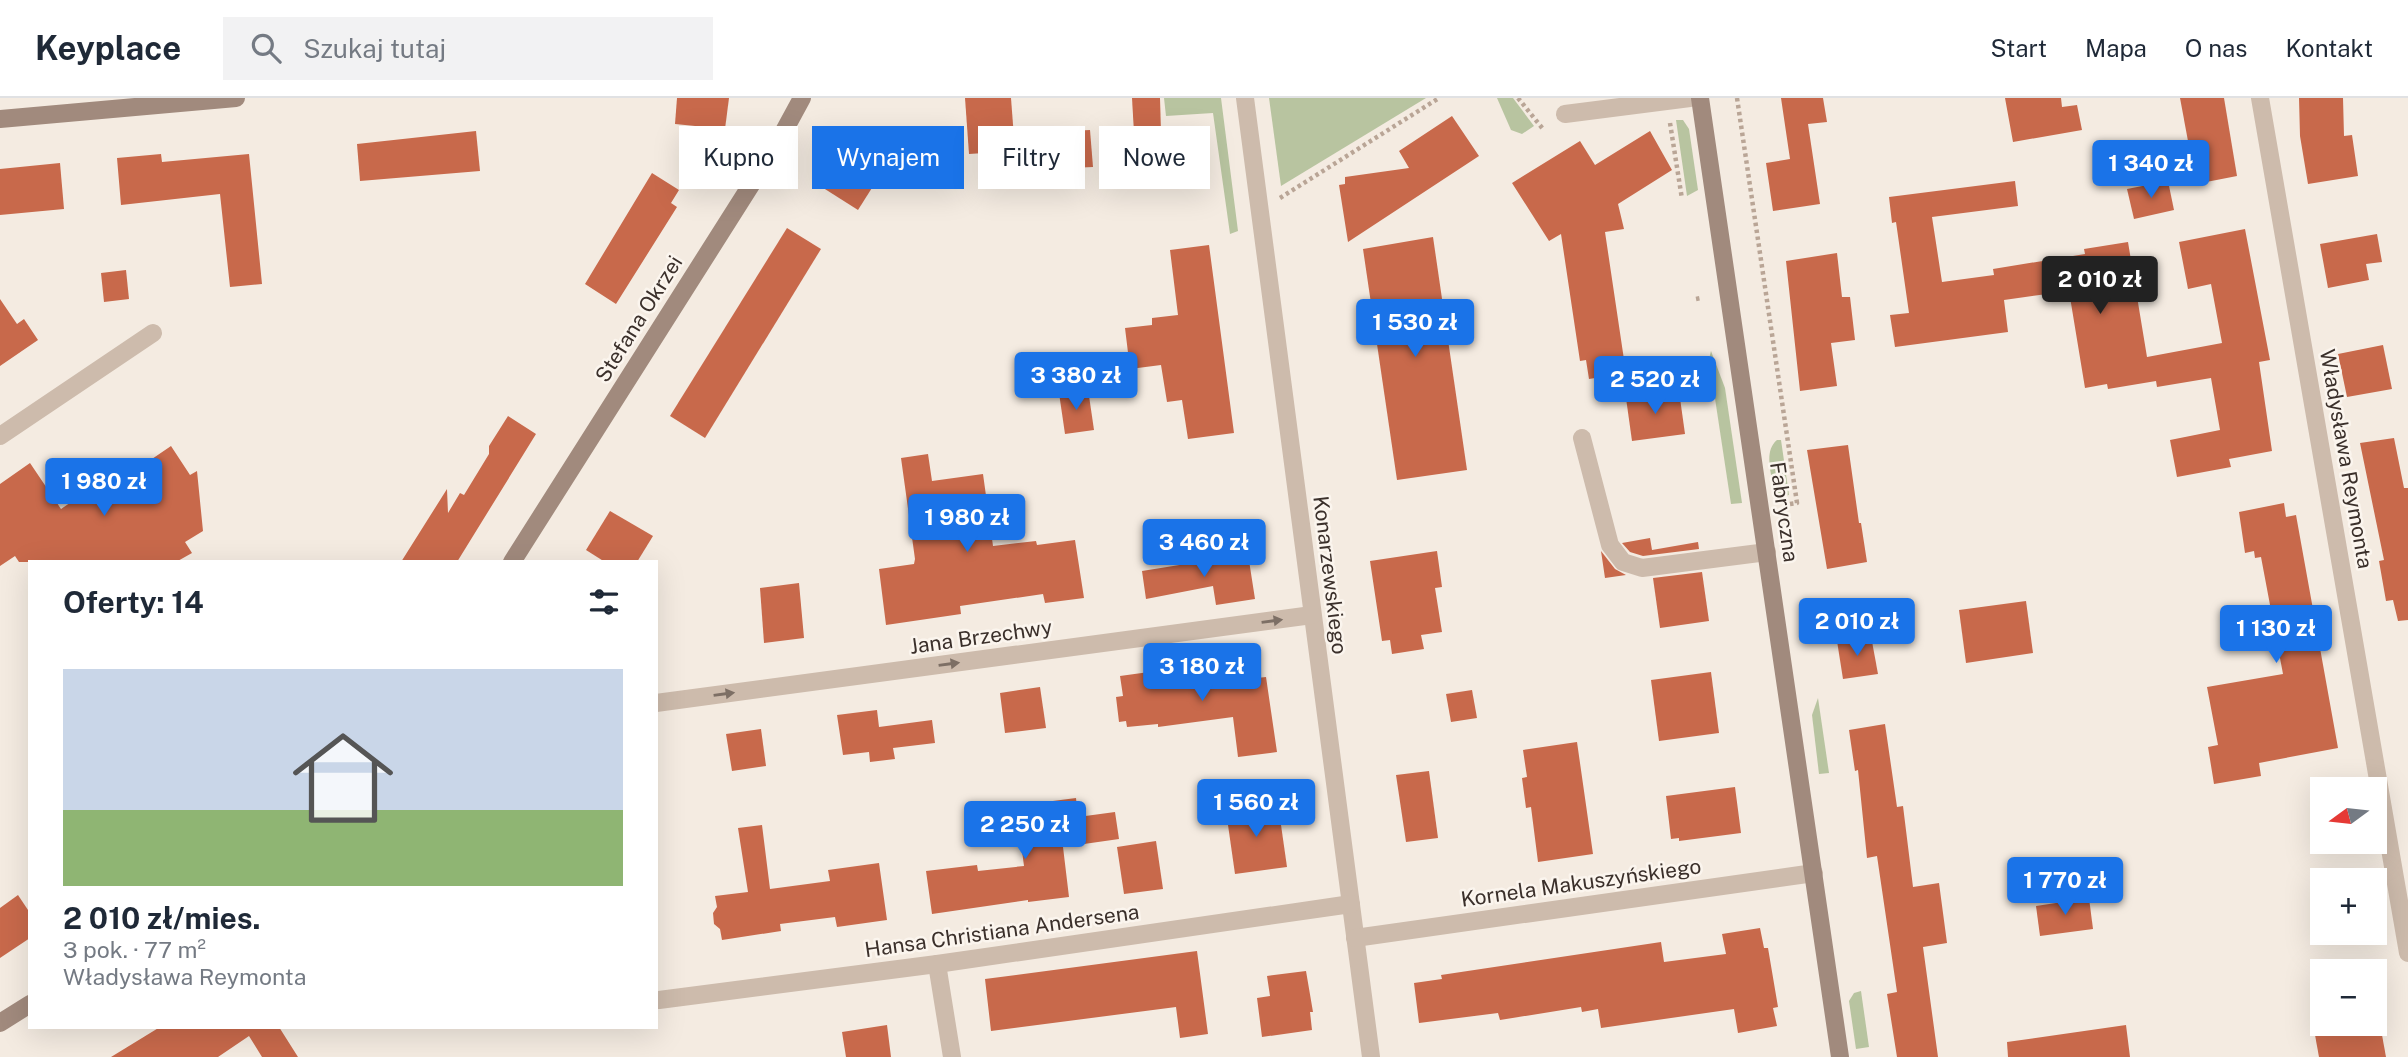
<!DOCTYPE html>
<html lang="pl">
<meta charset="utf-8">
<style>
body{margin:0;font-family:"Public Sans",sans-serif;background:#f2f2f3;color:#1f2937;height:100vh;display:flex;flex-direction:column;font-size:26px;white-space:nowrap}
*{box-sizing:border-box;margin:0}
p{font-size:23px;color:#747a83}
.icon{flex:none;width:38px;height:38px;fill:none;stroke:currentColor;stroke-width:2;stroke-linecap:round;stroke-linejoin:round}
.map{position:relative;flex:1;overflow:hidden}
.sheet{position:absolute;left:28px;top:462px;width:630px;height:469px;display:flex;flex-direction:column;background:#fff;border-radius:0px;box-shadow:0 7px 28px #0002}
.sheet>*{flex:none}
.hud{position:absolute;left:679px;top:28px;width:665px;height:63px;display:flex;gap:14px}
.needle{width:46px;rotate:255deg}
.fabs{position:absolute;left:2310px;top:679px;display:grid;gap:14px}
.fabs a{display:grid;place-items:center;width:77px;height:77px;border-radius:0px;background:#fff;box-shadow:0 7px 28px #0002;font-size:35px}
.price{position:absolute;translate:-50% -60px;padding:0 16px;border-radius:7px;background:#1a73e8;color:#fff;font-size:23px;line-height:46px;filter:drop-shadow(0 2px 4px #0008)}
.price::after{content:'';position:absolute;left:50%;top:42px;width:21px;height:16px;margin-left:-10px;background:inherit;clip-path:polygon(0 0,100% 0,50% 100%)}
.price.on{background:#222;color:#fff}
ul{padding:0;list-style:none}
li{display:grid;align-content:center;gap:14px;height:371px;padding:0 35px}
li+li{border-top:2px solid #e0e1e3}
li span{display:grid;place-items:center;height:217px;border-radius:0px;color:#555}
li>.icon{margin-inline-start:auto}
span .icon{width:126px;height:126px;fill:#fffc;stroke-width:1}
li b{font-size:30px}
h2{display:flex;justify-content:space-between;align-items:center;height:84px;padding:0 35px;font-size:30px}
.chip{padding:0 24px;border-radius:0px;background:#fff;box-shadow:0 7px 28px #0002;font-size:24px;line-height:63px}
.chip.on{background:#1a73e8;color:#fff}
header{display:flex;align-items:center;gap:42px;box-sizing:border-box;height:98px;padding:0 35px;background:#fff;border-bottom:2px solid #e0e1e3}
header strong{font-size:33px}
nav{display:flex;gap:38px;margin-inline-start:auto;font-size:24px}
.search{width:490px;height:63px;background:#f2f2f3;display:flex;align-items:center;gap:18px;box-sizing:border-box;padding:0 24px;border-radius:0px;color:#747a83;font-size:26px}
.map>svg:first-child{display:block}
.green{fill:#b8c4a0}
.building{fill:#c8694b}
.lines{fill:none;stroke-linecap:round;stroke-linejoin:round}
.path{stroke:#b9a596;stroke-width:4.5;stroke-dasharray:3.5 3.5;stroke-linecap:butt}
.lane{stroke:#cdbbac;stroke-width:18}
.street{stroke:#cdbbac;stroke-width:18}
.secondary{stroke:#a18a7d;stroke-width:18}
.oneway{fill:#7d6f65}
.labels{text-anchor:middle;stroke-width:5;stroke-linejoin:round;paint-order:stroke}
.street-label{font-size:21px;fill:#3b302b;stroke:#fbf5ee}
</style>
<header>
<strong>Keyplace</strong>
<div class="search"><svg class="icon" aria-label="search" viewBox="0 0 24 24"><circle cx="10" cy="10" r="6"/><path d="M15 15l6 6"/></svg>Szukaj tutaj</div>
<nav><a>Start</a><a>Mapa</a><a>O nas</a><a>Kontakt</a></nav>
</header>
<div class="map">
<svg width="2408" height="959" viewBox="0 0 2408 959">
<rect width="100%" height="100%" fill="#f4ebe1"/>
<!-- green -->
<g class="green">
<path d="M1164,0H1221L1238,133L1230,136L1213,15L1166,18Z"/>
<path d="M1269,0H1426L1281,88Z"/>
<path d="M1497,0H1513L1534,28L1522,36L1511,32Z"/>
<path d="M1676,22H1683L1689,31L1698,92L1687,98Z"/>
<path d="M1711,253L1725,290L1742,405L1731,406L1709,261Z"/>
<path d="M1777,342H1781L1789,397L1776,399C1773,382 1762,354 1777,342Z"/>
<path d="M1818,600L1829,675L1819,676L1812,617Z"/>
<path d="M1861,893L1869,949L1856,951L1849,903L1854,895Z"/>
</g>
<!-- building -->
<g class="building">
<path d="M677,0H729L725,31L675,26Z"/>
<path d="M965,0H1011L1015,53L969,56Z"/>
<path d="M1132,0H1160L1161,34L1134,35Z"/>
<path d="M1781,0H1823L1827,24L1808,26L1820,106L1773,113L1766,65L1790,61Z"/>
<path d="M2005,0H2061L2062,9L2077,7L2082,32L2013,44Z"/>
<path d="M2180,0H2224L2237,78L2196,86Z"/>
<path d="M2299,0H2343L2344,38L2352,37L2358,78L2308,86L2300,38Z"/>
<path d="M1452,18L1479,58L1348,144L1339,87L1345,86V79L1409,70L1399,53Z"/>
<path d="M1090,32L1093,69L1049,71L1046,34Z"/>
<path d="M476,33L480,73L360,83L357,46Z"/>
<path d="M1650,33L1672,72L1618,106L1624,131L1605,134L1626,275L1589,281L1586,262L1580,263L1561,136L1549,143L1512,85L1580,43L1595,67Z"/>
<path d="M840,48L882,74L858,112L817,86Z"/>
<path d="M161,56L162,64L249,56L262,186L230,189L220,96L121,107L117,60Z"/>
<path d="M60,65L64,111L0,117V71Z"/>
<path d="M652,75L679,92L671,105L677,109L616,206L585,186Z"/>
<path d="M2015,83L2018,108L1932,119L1942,184L1994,177L1993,171L2085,156L2084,151L2128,144L2147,259L2222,245L2211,186L2188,191L2179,144L2245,131L2270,262L2259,264L2272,353L2229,361L2231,369L2177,379L2170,342L2220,332L2211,280L2157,289L2156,283L2108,291L2107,286L2085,290L2069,193L2004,202L2008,234L1895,249L1890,217L1909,215L1896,124L1892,125L1889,99Z"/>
<path d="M2168,83L2174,112L2134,121L2127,91Z"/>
<path d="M787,130L821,151L705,340L670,318Z"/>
<path d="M2377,136L2382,164L2366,166L2369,182L2328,190L2320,146Z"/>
<path d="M1433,139L1467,372L1397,382L1363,151Z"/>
<path d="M1209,147L1234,335L1188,341L1182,302L1167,304L1161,267L1130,271L1125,230L1152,227V220L1178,217L1170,152Z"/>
<path d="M1837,155L1842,199H1850L1855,242L1831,245L1837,288L1800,293L1786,163Z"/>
<path d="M126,172L129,201L104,204L101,175Z"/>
<path d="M0,201L17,226L24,221L38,242L0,268Z"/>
<path d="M2383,247L2392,291L2347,299L2338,256Z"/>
<path d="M1088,291L1094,332L1065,336L1059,295Z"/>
<path d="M1679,293L1685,336L1632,343L1626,300Z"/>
<path d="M508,318L536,336L457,464H401L447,391L448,415L460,395L464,397L489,356V348Z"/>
<path d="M2394,340L2404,390H2408V522L2398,523L2393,502L2386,503L2379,463L2384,462L2360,345Z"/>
<path d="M1848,347L1859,425H1861L1867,464L1827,471L1807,352Z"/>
<path d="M171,348L190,377L197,373L203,433L185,444L192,455L176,464H19L15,458L0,468V386L30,365L61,411L80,398L86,406Z"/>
<path d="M928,356L932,383L983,376L993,448L1036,443L1037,447L1075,442L1084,500L1045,505L1043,496L960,508L961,516L886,527L879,471L914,466L915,461L901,360Z"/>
<path d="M2284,405L2286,419L2296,417L2338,650L2259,665L2261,678L2214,686L2208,649L2218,647L2207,589L2283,576L2261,459L2255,460L2254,453L2245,455L2239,414Z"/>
<path d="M610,413L653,438L637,464H605L586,452Z"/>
<path d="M1650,440L1652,452L1698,444L1699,451L1643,458L1630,454L1622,445Z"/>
<path d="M1437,453L1442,489L1435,490L1442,534L1421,537L1424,551L1392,556L1390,542L1382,543L1370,463Z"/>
<path d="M1601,453L1615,471L1626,477L1605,480Z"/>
<path d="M1248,456L1255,501L1216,507L1213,488L1146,501L1142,473Z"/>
<path d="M1702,474L1709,523L1660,530L1653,480Z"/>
<path d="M799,485L804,540L764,545L760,490Z"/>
<path d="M2026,503L2033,555L1966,565L1959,512Z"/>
<path d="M1871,538L1878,576L1843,581L1837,543Z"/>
<path d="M1207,566L1208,577L1255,570L1257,580L1266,579L1277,654L1238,659L1233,619L1158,629V626L1127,629L1126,623L1119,624L1116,599L1123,598L1120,578Z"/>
<path d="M1711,574L1719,635L1659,643L1651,582Z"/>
<path d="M1040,589L1046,630L1005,635L1000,595Z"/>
<path d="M1472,592L1477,620L1451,624L1446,596Z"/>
<path d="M877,612L879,629L932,622L935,645L893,650L895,661L870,664L869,654L843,657L837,617Z"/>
<path d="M1885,626L1897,709L1903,708L1913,789L1939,785L1947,845L1923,849L1938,959H1897L1887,896L1897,894L1877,758L1867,760L1858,672L1855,673L1849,632Z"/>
<path d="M761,631L766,668L732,673L726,636Z"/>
<path d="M1577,644L1593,756L1538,764L1531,709L1526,710L1522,680L1527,679L1523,652Z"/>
<path d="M1429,673L1438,740L1406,744L1396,677Z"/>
<path d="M1735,689L1741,735L1679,743V740L1671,741L1666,698Z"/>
<path d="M1076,700L1078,719L1115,714L1119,741L1063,749L1069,799L1028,804V802L932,816L926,773L977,767L978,773L1024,768L1022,753H1027L1022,707Z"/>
<path d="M1278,706L1287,769L1235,776L1226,713Z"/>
<path d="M762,727L770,791L830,783L828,772L879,765L887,822L837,829L835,819L780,826L781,833L722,842L720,831L714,826L713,815L717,809L715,798L748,794L738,730Z"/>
<path d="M1156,743L1163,791L1124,796L1117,749Z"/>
<path d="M18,797L30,815V840L0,860V810Z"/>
<path d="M2089,800L2093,831L2040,838L2036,808Z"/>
<path d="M1760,830L1764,850H1768L1778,909L1773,910L1777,928L1738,935L1734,911L1601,930L1598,911L1582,914L1581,909L1500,922L1498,915L1419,925L1414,885L1442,881L1441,877L1661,844L1664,864L1726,856L1722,836Z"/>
<path d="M1197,853L1208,936L1180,940L1176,909L991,933L985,881Z"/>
<path d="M1306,873L1313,914H1310L1312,932L1262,939L1257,900L1270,898L1267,878Z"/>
<path d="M2313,926H2380L2386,959H2319Z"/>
<path d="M887,927L891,959H846L842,934Z"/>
<path d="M2126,927L2130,959H2008L2007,944Z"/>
<path d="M160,929H279L298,959H262L249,938L218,959H111Z"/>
</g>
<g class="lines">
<!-- path -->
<g class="path">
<path d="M1518,0L1543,31"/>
<path d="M1737,0L1797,405L1784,407"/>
<path d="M1670,25L1682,101"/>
<path d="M1280,100L1439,0"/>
<path d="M1696,201L1701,200"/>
<path d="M1807,516L1813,515"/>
</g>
<!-- lane -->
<g class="lane">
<path d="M1565,16L1690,0"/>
<path d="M1582,340L1610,447L1623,464L1642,470L1767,454"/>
</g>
<!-- street -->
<g class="street">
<path d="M1245,0L1371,959"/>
<path d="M2260,0L2408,855"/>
<path d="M0,338L153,235"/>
<path d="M656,605L1312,517"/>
<path d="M1355,840L1814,775"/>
<path d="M937,866L952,959"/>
<path d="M659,902L937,866L1351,806"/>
</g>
<!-- secondary -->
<g class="secondary">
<path d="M1700,0L1840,959"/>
<path d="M0,21L236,0"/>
<path d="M512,464L777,46L802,0"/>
<path d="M0,925L30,906"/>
</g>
</g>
<!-- one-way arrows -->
<defs><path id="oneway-solid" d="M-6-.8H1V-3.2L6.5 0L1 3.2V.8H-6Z" transform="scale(1.75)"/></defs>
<g class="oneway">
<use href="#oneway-solid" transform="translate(1272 523) rotate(-8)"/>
<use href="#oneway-solid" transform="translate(949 566) rotate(-8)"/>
<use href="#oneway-solid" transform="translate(724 596) rotate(-8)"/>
</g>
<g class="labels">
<!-- street labels -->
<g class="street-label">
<text transform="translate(639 221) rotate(-58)" y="7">Stefana Okrzei</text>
<text transform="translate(2346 361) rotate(80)" y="7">Władysława Reymonta</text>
<text transform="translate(1784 414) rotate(82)" y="7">Fabryczna</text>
<text transform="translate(1330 477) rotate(83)" y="7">Konarzewskiego</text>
<text transform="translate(981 539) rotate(-8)" y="7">Jana Brzechwy</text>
<text transform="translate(1581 785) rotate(-8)" y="7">Kornela Makuszyńskiego</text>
<text transform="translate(1002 833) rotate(-8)" y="7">Hansa Christiana Andersena</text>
</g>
</g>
</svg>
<div class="fabs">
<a><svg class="needle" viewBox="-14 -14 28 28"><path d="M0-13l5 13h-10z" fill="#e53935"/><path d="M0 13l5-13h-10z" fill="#747a83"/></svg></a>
<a>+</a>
<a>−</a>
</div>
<b class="price" style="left:2151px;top:102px">1 340 zł</b>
<b class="price on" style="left:2100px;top:218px">2 010 zł</b>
<b class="price" style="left:1415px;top:261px">1 530 zł</b>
<b class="price" style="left:1076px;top:314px">3 380 zł</b>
<b class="price" style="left:1655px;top:318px">2 520 zł</b>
<b class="price" style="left:104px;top:420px">1 980 zł</b>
<b class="price" style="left:967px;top:456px">1 980 zł</b>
<b class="price" style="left:1204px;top:481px">3 460 zł</b>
<b class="price" style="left:1857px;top:560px">2 010 zł</b>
<b class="price" style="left:2276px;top:567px">1 130 zł</b>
<b class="price" style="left:1202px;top:605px">3 180 zł</b>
<b class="price" style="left:1256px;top:741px">1 560 zł</b>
<b class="price" style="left:1025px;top:763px">2 250 zł</b>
<b class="price" style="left:2065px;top:819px">1 770 zł</b>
<div class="hud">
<a class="chip">Kupno</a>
<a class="chip on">Wynajem</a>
<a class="chip">Filtry</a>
<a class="chip">Nowe</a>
</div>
<section class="sheet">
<h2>Oferty: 14<svg class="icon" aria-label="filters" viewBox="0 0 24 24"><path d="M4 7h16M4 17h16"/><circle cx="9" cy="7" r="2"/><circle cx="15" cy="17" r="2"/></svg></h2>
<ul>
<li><span style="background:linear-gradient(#c9d6e8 65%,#8fb573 0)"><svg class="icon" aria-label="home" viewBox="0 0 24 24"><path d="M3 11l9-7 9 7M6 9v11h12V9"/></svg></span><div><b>2 010 zł/mies.</b><p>3 pok. · 77 m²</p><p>Władysława Reymonta</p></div></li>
</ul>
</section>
</div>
